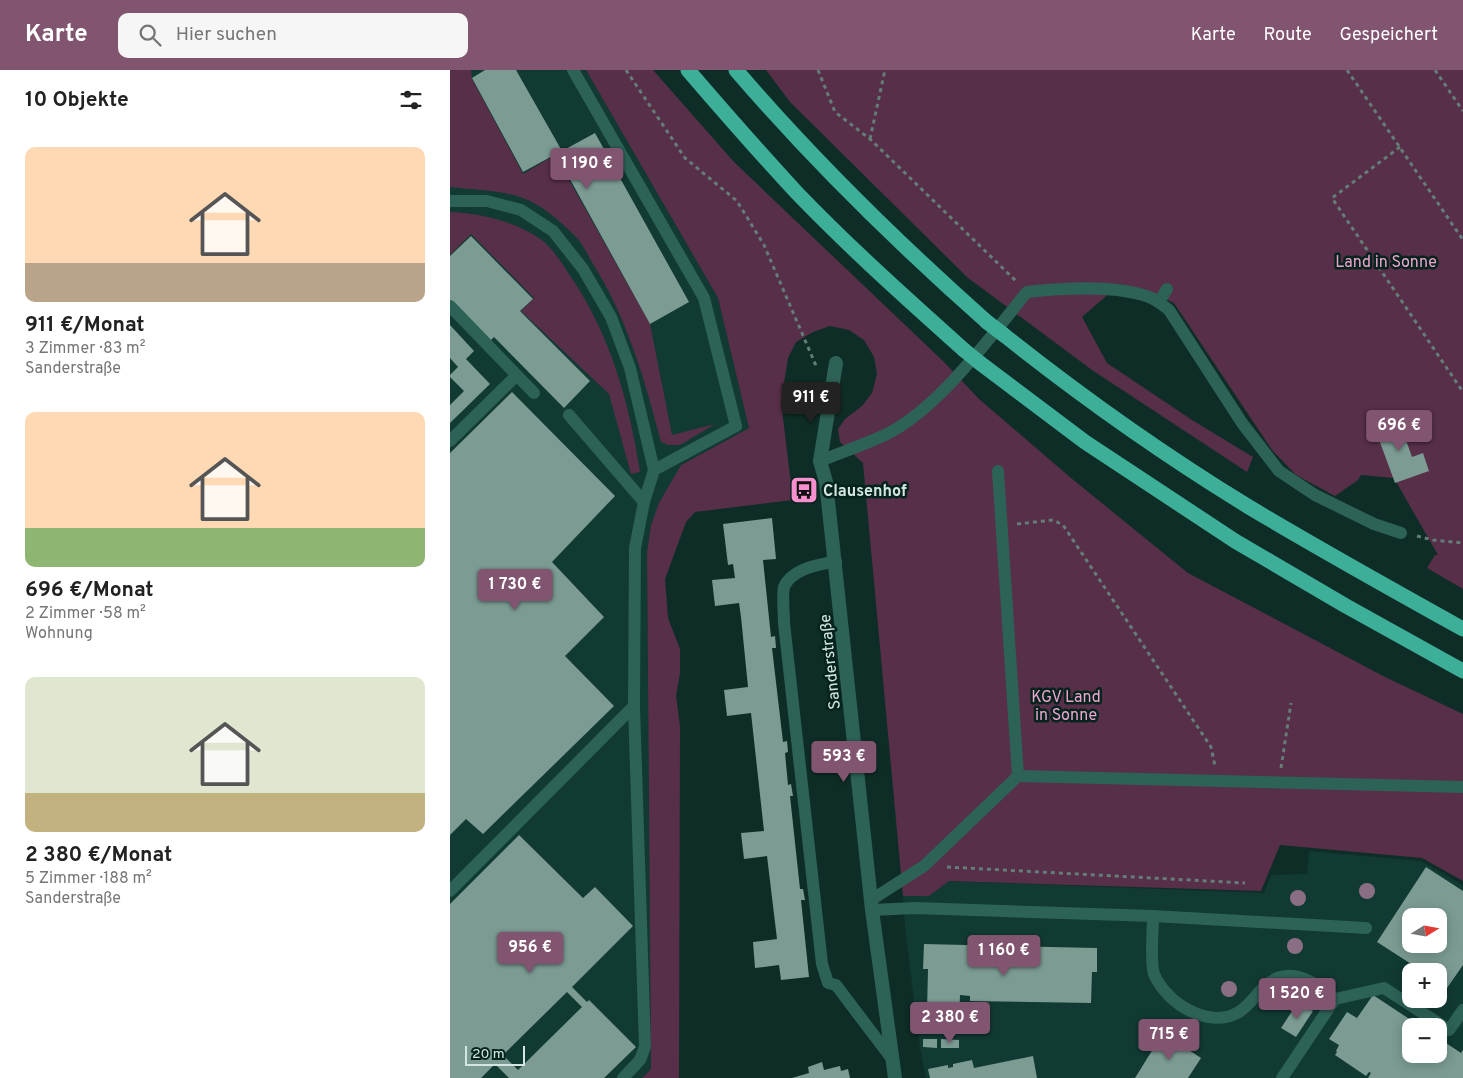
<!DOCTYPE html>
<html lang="de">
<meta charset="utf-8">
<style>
body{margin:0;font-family:Overpass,sans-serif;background:#f6f6f6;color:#222;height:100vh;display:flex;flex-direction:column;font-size:19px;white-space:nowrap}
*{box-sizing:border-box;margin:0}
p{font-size:16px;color:#767676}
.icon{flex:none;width:28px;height:28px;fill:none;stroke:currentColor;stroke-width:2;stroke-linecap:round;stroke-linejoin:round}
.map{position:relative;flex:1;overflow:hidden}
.sheet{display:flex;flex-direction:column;background:#fff;width:450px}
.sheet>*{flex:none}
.needle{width:32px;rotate:79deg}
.controls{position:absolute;left:952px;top:838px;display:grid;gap:10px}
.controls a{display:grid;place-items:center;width:45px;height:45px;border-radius:10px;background:#fff;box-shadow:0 2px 12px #0003;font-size:25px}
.scale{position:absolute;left:15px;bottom:12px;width:60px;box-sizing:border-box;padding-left:5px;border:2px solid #d5e6e2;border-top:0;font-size:14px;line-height:18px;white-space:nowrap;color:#d5e6e2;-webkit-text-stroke:4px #04231d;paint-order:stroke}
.price{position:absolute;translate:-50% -42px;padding:0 11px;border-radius:5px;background:#815470;color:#fff;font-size:16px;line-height:32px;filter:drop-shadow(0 1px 2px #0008)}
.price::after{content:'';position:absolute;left:50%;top:30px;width:15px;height:11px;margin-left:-8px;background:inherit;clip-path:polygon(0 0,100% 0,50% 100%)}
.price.active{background:#222;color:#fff}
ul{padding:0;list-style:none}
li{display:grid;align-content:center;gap:10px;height:265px;padding:0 25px}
li span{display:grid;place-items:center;height:155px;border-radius:10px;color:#555}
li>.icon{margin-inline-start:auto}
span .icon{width:90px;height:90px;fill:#fffc;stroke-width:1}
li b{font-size:21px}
h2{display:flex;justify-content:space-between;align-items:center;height:60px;padding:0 25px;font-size:21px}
header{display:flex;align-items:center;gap:30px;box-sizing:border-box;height:70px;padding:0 25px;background:#815470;color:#fff}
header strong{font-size:24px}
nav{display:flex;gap:28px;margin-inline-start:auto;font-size:18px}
.search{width:350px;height:45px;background:#f6f6f6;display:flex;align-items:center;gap:12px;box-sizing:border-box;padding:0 18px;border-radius:10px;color:#767676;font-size:19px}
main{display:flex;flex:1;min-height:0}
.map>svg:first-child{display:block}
.built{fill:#103a32;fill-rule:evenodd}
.green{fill:#572f48}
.building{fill:#7b9b93;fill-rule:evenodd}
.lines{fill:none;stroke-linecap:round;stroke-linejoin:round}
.path{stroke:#647d77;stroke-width:3;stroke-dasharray:4 4;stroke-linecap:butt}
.service{stroke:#2d6256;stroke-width:12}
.minor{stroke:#2d6256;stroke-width:14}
.motorway{stroke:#3dae98;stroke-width:15}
.motorway-bridge{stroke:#3dae98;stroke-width:15}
.tree{fill:#8a6f84}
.labels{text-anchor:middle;stroke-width:5;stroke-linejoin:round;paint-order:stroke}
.park-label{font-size:16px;fill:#f0a5d1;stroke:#04231d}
.poi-label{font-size:16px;font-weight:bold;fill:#d5e6e2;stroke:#04231d;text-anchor:start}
.street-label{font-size:16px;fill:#d5e6e2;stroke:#04231d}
</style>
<header>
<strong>Karte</strong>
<div class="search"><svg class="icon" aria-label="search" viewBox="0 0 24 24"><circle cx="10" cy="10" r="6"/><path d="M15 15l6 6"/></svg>Hier suchen</div>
<nav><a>Karte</a><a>Route</a><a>Gespeichert</a></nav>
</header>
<main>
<section class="sheet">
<h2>10 Objekte<svg class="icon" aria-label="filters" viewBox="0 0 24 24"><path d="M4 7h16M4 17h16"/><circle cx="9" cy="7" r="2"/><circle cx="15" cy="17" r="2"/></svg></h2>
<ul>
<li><span style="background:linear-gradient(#ffd9b3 75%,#b9a48a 0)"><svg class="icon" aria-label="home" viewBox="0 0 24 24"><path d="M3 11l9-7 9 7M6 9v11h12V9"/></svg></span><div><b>911 €/Monat</b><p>3 Zimmer · 83 m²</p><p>Sanderstraße</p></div></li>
<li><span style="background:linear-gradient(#ffd9b3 75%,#8fb573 0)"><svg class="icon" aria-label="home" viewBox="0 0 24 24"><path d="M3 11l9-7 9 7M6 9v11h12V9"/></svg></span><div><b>696 €/Monat</b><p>2 Zimmer · 58 m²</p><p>Wohnung</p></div></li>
<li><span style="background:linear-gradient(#dfe7d0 75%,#c2b280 0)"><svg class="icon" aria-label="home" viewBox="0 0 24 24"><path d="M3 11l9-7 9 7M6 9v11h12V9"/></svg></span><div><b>2 380 €/Monat</b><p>5 Zimmer · 188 m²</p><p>Sanderstraße</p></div></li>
</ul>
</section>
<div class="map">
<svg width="1013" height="1008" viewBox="0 0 1013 1008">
<rect width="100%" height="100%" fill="#0e2d26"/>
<!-- built -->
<g class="built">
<path d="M0,0H136L268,228L299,358L231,395L201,455L197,482L201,999L192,1008H0Z"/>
<path d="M859,781L971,791L1013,815V1008H476L470,978L455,857L453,826H479L499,811L814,823L821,805L857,804ZM961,846H989V874H961ZM961,901H989V929H961ZM961,956H989V984H961Z"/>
</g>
<!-- green -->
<g class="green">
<path d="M0,0H21L22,9L73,104L105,85L200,254L222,365L265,354L230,375H218L211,372C195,311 178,251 145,197C139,188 134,176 127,168C114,155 99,141 82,132C60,120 25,120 0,117Z"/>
<path d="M136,0H203L284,92L494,292L529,329L621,408L738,503L935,607L1013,644V811L972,788L830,775L811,821L499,811L479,826H453L413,393L390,372L388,359L395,349L412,336L422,323L427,304L424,287L414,270L399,260L380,256L363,262L346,272L338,288L331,332L343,430L245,442L236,452L215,509L218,548L230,579V603L226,626L230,656L229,1008H192L201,999L197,482L201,455L209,433L231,395L299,358L268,228Z"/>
<path d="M316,0H1013V519L977,498L985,485H988L944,408L911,405L908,410L885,426L846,405L822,380L724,233L696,220L670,214L632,247L657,293L742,350L803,387L797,402L642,300L518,208L340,32Z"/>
<path d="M0,142C33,144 65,151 93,171C104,180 113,195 121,207C161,266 179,332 190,402L181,404L159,324L71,241L84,228L21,164L0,185Z"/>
</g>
<!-- building -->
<g class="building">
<path d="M35,0H66L112,81L145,63L239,232L200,254L106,84L73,102L22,8Z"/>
<path d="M21,166L83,229L70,241L140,311L114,338L44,267L39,272L0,232V186Z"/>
<path d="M0,255L24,281L16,289L40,314L0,353V335L14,321L0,307V305L8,297L0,288Z"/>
<path d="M62,322L165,426L102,492L154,547L115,586L164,636L33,764L16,749L0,765V383Z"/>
<path d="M948,348L962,387L973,383L979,401L945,413L924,356Z"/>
<path d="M322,448L326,489L313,490L321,567L325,566L326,578H322L333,672L337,671L338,682L335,683L338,715L341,714L343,726H340L350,819H353L355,830H351L359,907L331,910L329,895L305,898L303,872L327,869L317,786L294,789L291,763L314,761L301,643L277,646L274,620L298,617L291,547L289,533L265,536L262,510L285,508L283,494L278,495L273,454Z"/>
<path d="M69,765L133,828L145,817L183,856L122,917L137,932L139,930L186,977L154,1008H59L45,994L31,1008H0V834ZM117,922L132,937L68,1000L53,985Z"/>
<path d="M976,797L1013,821V895L997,918L989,913V901H972L927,872ZM961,846H989V874H961Z"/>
<path d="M474,874L647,878V902H642L641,933L520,931V926L510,925L509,955L472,954V941H477L478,899H473Z"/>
<path d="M923,925L970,956H961V984H989V964L995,968L993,971L1011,983L1013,980V1008H918L921,1003L919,1002L916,1006L885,985L887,982L886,981L889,975L879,969L897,942L907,948Z"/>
<path d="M848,932L863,941L846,967L831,958Z"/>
<path d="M713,963L751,988L738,1008H685Z"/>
<path d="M473,969H487V978L473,977Z"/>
<path d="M491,969L509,970V978H491Z"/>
<path d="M583,986L587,1008H480L478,999L498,995V998L503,997V994L522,990L524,998Z"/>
<path d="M372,992L374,1000L390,996L391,1001L398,999L400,1008H342L359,1003L358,997Z"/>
</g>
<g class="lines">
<!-- path -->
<g class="path">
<path d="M176,0L235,88L287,131L314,175L367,298"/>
<path d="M368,0L385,42L420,69L566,211"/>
<path d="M897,0L1013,170"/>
<path d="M985,0L1013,41"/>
<path d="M420,69L435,0"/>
<path d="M950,77L882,128L1013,322"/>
<path d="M567,454L603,450L613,455L761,677L765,696"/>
<path d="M967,466L983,470L1013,473"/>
<path d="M831,698L841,633"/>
<path d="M497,797L795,813"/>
</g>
<!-- service -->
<g class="service">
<path d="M123,0L254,228L286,356L204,400L194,432L185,478L184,636L195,977L190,990L173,1008"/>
<path d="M0,131H37L71,140L103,161L133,199L161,247L180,298L204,400"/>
<path d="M709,232L717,219"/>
<path d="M0,236L84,323"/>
<path d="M119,345L194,432"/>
<path d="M0,371L66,306"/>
<path d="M370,391C392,382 416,374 437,364C490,337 540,267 577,222C612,218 666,215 699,227C707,230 713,235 719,240L792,353L829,401L865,425L924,454L951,463"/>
<path d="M386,491C369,495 342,498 334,517C332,524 334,544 334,553L372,894L378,913L386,915L442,989"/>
<path d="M568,706L1013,717"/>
<path d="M0,821L184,636"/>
<path d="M421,830L474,796L568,706L548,401"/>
<path d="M422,840L465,838L703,846L916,858"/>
<path d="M703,846C703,860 700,893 704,904C716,933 759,960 789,942C804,932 812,913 830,907C851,901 870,917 885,929"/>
<path d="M832,1008L885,929L934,918L999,960L1013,940"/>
</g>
<!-- minor -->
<path class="minor" d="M386,293L370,391L376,412L422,840L445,1008"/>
<!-- motorway -->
<g class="motorway">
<path d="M238,0C274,42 310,83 347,123C400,178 457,229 514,280"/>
<path d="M286,0C364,91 448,173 537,252"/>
<path d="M554,265C632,327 714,385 799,437C869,479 941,519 1013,559"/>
<path d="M530,293L635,372L785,471L896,536L1013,601"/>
</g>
<!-- motorway-bridge -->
<g class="motorway-bridge">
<path d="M537,252L554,265"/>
<path d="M514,280L530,293"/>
</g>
</g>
<!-- trees -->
<g class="tree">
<circle cx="917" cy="821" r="8"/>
<circle cx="848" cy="828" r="8"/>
<circle cx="845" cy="876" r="8"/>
<circle cx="779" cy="919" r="8"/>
</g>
<!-- icons -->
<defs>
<symbol id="bus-square" viewBox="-11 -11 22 22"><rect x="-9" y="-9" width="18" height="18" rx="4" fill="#f690cf" stroke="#04231d"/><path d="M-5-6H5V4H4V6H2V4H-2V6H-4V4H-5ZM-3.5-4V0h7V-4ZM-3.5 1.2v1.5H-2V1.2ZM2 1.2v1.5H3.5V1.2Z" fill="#111"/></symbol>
</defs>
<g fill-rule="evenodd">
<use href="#bus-square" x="338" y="404" width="32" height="32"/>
</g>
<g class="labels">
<!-- park labels -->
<g class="park-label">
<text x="936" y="197">Land in Sonne</text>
<text x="616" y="632">KGV Land<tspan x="616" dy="18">in Sonne</tspan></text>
</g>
<!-- poi labels -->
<g class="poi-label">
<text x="373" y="426">Clausenhof</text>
</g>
<!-- street labels -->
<g class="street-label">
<text transform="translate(379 592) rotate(-96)" y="6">Sanderstraße</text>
</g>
</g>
</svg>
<div class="controls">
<a><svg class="needle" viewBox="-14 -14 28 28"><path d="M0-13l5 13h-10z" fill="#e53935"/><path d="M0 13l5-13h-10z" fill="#767676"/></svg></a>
<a>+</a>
<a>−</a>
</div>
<div class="scale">20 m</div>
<b class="price" style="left:137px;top:120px">1 190 €</b>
<b class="price active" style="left:361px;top:354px">911 €</b>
<b class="price" style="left:949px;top:382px">696 €</b>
<b class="price" style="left:65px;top:541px">1 730 €</b>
<b class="price" style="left:394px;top:713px">593 €</b>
<b class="price" style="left:80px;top:904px">956 €</b>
<b class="price" style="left:554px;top:907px">1 160 €</b>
<b class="price" style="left:847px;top:950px">1 520 €</b>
<b class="price" style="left:500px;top:974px">2 380 €</b>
<b class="price" style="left:719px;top:991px">715 €</b>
</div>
</main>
